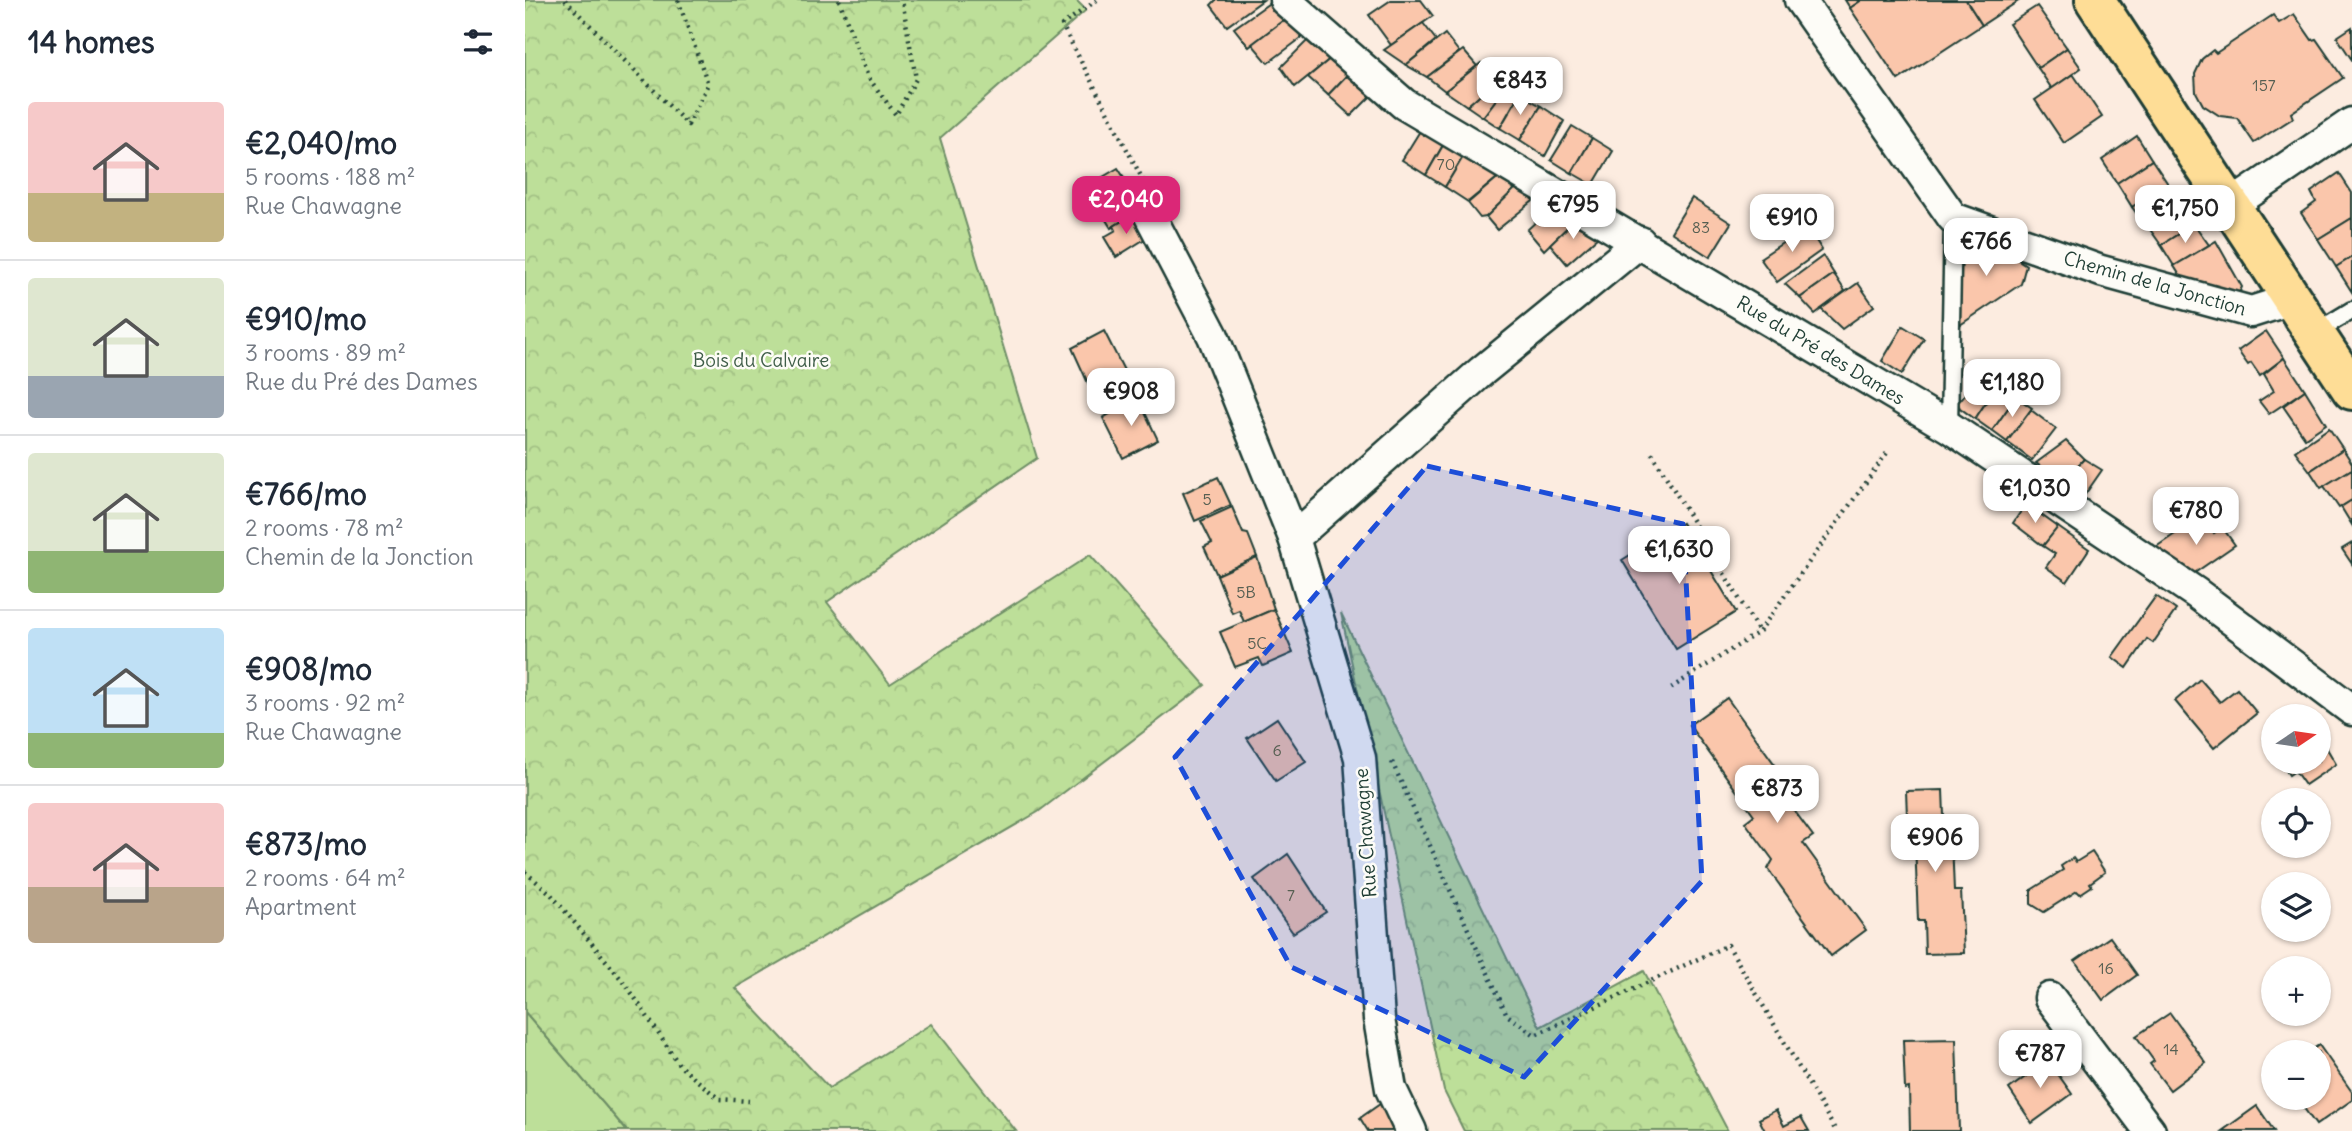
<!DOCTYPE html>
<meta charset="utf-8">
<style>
body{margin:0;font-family:Delius,sans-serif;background:#f2f2f3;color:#1f2937;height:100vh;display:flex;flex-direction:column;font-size:26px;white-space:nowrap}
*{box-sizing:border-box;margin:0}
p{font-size:23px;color:#747a83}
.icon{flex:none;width:38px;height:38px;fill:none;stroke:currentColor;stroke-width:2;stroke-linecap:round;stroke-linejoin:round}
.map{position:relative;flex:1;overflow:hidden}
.drawer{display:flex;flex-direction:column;background:#fff;width:525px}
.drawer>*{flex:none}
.needle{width:46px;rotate:77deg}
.controls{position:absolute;left:1736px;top:704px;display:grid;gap:14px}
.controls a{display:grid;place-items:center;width:70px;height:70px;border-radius:50%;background:#fff;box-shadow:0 2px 5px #0004;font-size:35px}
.price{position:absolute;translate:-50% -60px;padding:0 16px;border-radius:14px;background:#fff;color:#222;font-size:23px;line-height:46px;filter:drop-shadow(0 2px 4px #0008)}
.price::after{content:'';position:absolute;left:50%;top:42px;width:21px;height:16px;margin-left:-10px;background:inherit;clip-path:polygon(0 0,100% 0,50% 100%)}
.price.active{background:#db2777;color:#fff}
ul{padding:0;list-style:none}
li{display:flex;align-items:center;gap:21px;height:175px;padding:0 28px}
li+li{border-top:2px solid #e0e1e3}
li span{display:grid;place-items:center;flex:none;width:196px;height:140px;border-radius:7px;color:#555}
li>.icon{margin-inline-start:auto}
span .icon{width:84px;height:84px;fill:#fffc;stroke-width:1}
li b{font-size:30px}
h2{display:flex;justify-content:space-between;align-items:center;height:84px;padding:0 28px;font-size:30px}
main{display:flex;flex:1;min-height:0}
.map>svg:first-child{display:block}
.green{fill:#bddf99;stroke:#6e8e66;stroke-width:2}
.forest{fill:url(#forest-crowns);stroke:#6e8e66;stroke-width:2}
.building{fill:#fac6ab;stroke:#1f3d34;stroke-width:2}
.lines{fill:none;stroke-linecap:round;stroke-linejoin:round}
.lane-casing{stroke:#1f3d34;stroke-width:21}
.street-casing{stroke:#1f3d34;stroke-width:35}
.primary-casing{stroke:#1f3d34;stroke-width:44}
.path{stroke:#1f3d34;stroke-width:4.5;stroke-dasharray:2 5;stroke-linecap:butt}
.lane{stroke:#fdfcf7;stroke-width:16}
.street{stroke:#fdfcf7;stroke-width:30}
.primary{stroke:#fedd96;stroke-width:38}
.marked{fill:#1d4ed8;fill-opacity:0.2;stroke:#1d4ed8;stroke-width:5;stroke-dasharray:14 9;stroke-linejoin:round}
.labels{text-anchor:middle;stroke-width:5;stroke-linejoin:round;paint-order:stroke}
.number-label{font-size:16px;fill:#565f52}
.street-label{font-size:19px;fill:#1f3d34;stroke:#fdfcf7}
.park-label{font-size:19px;fill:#3f5d48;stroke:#fdfcf7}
</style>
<main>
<section class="drawer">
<h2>14 homes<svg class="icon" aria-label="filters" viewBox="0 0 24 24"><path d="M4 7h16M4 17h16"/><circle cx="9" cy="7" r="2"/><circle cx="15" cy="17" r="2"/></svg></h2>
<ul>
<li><span style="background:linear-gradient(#f6c9c9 65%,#c2b280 0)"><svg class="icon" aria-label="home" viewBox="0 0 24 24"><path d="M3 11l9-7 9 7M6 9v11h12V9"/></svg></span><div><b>€2,040/mo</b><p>5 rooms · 188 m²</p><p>Rue Chawagne</p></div></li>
<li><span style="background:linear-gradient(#dfe7d0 70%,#9aa5b1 0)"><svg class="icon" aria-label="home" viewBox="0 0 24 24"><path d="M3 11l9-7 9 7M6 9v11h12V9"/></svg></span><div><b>€910/mo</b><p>3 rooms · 89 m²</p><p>Rue du Pré des Dames</p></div></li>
<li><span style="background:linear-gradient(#dfe7d0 70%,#8fb573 0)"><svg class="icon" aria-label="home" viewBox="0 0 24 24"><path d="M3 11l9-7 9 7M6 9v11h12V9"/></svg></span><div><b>€766/mo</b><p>2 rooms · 78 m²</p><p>Chemin de la Jonction</p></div></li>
<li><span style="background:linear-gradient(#bfe0f5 75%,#8fb573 0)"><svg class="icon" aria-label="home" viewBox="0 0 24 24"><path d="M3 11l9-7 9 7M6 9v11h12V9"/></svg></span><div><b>€908/mo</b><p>3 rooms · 92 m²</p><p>Rue Chawagne</p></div></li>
<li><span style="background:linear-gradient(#f6c9c9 60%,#b9a48a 0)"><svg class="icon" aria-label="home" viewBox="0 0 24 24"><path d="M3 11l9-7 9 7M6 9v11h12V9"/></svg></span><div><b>€873/mo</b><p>2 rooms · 64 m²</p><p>Apartment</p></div></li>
</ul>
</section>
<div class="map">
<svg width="1827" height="1131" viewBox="0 0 1827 1131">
<defs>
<pattern id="forest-crowns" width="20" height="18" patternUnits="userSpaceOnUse" patternTransform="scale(1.75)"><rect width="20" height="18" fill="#bddf99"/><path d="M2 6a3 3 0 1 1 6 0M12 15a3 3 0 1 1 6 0" fill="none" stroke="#a2c084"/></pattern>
</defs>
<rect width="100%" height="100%" fill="#fcece0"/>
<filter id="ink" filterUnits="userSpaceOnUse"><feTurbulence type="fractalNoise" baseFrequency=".0143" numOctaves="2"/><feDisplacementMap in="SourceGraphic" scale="14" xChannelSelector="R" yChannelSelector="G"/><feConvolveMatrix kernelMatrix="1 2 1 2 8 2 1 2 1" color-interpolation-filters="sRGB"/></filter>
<g filter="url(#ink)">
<!-- green -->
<path class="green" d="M0,1012L102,1131H0Z"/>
<!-- forest -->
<g class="forest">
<path d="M0,0H551L561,10L415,138L512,458L302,602L365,684L565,555L680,685L513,812L210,988L304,1088L406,1024L491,1131H102L0,1012Z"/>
<path d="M816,613L1015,1027L1119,971L1203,1131H939L919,1091Z"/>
</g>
<!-- building -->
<g class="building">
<path d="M691,0H738L702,26L686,5Z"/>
<path d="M866,0H896L908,16L866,45L844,15Z"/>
<path d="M1320,0H1337L1325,8Z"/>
<path d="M1337,0H1441L1457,25L1373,80L1325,8Z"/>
<path d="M1441,0H1495L1457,25Z"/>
<path d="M743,4L760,19L724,47L709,28Z"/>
<path d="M1512,6L1542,48L1513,68L1484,24Z"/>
<path d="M1769,14L1787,40L1791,39L1818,78L1766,113L1768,118L1729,143L1712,118L1695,116L1678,105L1671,92L1670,74L1677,59L1688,50L1691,53L1748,15L1754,23Z"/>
<path d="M760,19L779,36L743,63L727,44Z"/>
<path d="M898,23L911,40L881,65L859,50Z"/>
<path d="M1827,27V60L1812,37Z"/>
<path d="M920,34L934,52L902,77L881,65Z"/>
<path d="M784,39L806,58L770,87L756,67Z"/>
<path d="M1542,48L1556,68L1527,89L1513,68Z"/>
<path d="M938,50L952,66L920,91L902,77Z"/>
<path d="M806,58L824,73L803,95L783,77Z"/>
<path d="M956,63L971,81L942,106L920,91Z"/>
<path d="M824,73L848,94L826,116L803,95Z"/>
<path d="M1548,74L1577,117L1539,143L1510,100Z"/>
<path d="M976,76L985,81L958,117L942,106Z"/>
<path d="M985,81L998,87L975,128L958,117Z"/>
<path d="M995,94L1016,106L995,140L975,128Z"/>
<path d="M1016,106L1039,121L1020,156L995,140Z"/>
<path d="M898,126L921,140L901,175L877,160Z"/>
<path d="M1047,126L1067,138L1047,173L1026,160Z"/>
<path d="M1612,136L1627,160L1592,183L1577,160Z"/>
<path d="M1067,138L1088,151L1068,185L1047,173Z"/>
<path d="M921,140L941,152L920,187L901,175Z"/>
<path d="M941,152L977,174L943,202L920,187Z"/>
<path d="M1627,160L1643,184L1607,207L1592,183Z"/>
<path d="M593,168L618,207L586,228L561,187Z"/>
<path d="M1814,173L1827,193V218L1793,239L1776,213L1791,202L1786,192Z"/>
<path d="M977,174L994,185L961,217L955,218L943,203Z"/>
<path d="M1643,184L1657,204L1622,228L1607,207Z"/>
<path d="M994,185L1013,197L972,230L961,217Z"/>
<path d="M1167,198L1206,223L1185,257L1146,232Z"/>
<path d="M1657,204L1669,224L1636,245L1624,228Z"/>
<path d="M1028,206L1050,220L1019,250L1002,230Z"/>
<path d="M609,214L623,237L591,257L579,237L591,230L589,226Z"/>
<path d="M1827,218V257L1811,267L1793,239Z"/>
<path d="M1050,220L1074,236L1042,264L1025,244Z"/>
<path d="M1669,224L1684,245L1649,266L1636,245Z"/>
<path d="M1283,226L1293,237L1290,239L1297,250L1252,282L1235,258Z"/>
<path d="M1460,238L1501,265L1496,284L1435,325L1431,264Z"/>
<path d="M1691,241L1717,287L1714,293L1659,282L1649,266Z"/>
<path d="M1298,256L1309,274L1275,298L1260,284Z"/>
<path d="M1827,257V292L1811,267Z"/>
<path d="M1309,274L1320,291L1290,314L1275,298Z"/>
<path d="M1333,283L1349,306L1317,329L1296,309Z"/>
<path d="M1378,326L1399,339L1377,374L1357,361Z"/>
<path d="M579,331L613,398L582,415L571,391L567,392L547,348Z"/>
<path d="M1741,331L1759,358L1735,376L1726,363L1723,365L1713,351Z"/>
<path d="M1759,358L1780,390L1744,414L1734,401L1749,391L1739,374Z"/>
<path d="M1457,373L1473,384L1450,419L1435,408L1433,403Z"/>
<path d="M1473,384L1491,397L1467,431L1450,419Z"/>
<path d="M1780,390L1801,424L1780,438L1758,406Z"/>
<path d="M1491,397L1507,408L1482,442L1467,431Z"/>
<path d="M613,398L633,440L598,458L578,418Z"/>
<path d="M1506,410L1531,429L1507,460L1482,442Z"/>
<path d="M1804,428L1818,449L1785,471L1770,451Z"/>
<path d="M1541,441L1559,459L1537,482L1511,463Z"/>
<path d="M1818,449L1827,463V469L1796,488L1785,471Z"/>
<path d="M1559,459L1577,470L1559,496L1537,482Z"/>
<path d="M1827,469V500L1814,508L1799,486Z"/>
<path d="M693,477L706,505L670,521L658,493Z"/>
<path d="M1827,500V525L1816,507Z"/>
<path d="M1501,504L1533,527L1518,546L1488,523Z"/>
<path d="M707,507L718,533L723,534L732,557L692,575L679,547L687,543L676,521Z"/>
<path d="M1157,523L1211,612L1151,649L1097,560Z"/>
<path d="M1666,523L1672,531L1683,524L1689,533L1697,527L1710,545L1668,574L1631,547Z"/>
<path d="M1533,527L1564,549L1542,582L1521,567L1530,554L1518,546Z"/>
<path d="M1827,543V564L1817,549Z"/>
<path d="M732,557L749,609L719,622L714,610L707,613L692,575Z"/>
<path d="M1631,596L1651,610L1628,643L1622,639L1602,668L1587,657Z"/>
<path d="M749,609L768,653L738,666L734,658L710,667L695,632Z"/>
<path d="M1675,679L1695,702L1712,689L1732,713L1689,748L1650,701Z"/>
<path d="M1202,698L1266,787L1257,794L1288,836L1278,843L1341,930L1306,956L1243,869L1248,860L1220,822L1229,815L1164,725Z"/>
<path d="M752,718L781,762L751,781L722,738Z"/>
<path d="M1748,733V752L1739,739Z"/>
<path d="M1794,735L1811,764L1780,785L1770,771L1764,775L1755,761H1794Z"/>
<path d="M1418,790L1420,841H1427L1429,891H1436L1439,953L1400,954L1399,921H1393L1390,841H1383L1381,791Z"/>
<path d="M1567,852L1580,872L1565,883L1567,886L1555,894L1552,891L1519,912L1506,904V890L1538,870L1536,866L1548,858L1551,862Z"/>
<path d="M763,854L801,912L768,933L729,879Z"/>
<path d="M1585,937L1612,975L1578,1000L1550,961Z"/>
<path d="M1645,1013L1681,1063L1645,1090L1625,1064L1629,1061L1611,1036Z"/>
<path d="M1431,1039L1434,1131H1385L1384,1088L1380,1089L1378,1040Z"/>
<path d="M1794,1045L1827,1092V1100L1791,1125L1771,1097H1794V1052H1784Z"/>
<path d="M1520,1056L1547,1094L1507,1123L1484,1089L1507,1072L1504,1068Z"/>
<path d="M865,1097L883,1131H843L835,1118Z"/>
<path d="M1732,1106L1749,1131H1697Z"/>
<path d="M1251,1110L1259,1126L1276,1117L1284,1131H1240L1234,1119Z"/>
</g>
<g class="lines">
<defs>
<g id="lane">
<path d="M1789,333L1827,310"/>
<path d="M1424,427L1428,218"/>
</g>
<g id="street">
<path d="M760,0L879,104L1424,427L1671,593L1827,710"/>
<path d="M1275,0L1428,218L1576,271L1726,312L1767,299"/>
<path d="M1705,206L1827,123"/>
<path d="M622,210L688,336L769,538"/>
<path d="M1525,998L1625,1131"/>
<path d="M886,1131L866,1089L854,1019L835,758L769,538L957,371L1115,242"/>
</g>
<path id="primary" d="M1570,0L1827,390"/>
</defs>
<!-- lane casing -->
<use href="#lane" class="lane-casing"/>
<!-- street casing -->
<use href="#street" class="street-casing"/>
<!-- primary casing -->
<use href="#primary" class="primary-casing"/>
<!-- path -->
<g class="path">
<path d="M40,0L163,125L183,84L153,0"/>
<path d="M314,0L343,77L371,115L391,79L377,0"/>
<path d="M572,0L537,25L619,182"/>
<path d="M1127,453L1234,632"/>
<path d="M1146,688L1234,632L1364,450"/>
<path d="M867,762L982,1015L1010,1035L1203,945L1311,1131"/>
<path d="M0,872L25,893L102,986L155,1066L194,1099L224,1101"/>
</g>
<!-- lane -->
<use href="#lane" class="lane"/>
<!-- street -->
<use href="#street" class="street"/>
<!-- primary -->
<use href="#primary" class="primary"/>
</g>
</g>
<!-- marked area -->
<path class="marked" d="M902,466L1158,524L1177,881L999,1077L766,967L650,757Z"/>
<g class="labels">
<!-- number labels -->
<g class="number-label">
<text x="1739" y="91">157</text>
<text x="921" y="170">70</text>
<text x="1176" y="233">83</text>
<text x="682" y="505">5</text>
<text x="721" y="598">5B</text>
<text x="732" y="649">5C</text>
<text x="752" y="756">6</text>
<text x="766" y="901">7</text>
<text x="1581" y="974">16</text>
<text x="1646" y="1055">14</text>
</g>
<!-- street labels -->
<g class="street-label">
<text transform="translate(1630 283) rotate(16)" y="7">Chemin de la Jonction</text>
<text transform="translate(1296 350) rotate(31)" y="7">Rue du Pré des Dames</text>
<text transform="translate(840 833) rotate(-94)" y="7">Rue Chawagne</text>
</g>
<!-- park labels -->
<g class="park-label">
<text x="236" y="367">Bois du Calvaire</text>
</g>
</g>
</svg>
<div class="controls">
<a><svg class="needle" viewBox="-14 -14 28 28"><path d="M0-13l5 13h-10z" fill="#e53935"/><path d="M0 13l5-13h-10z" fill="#747a83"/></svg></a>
<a><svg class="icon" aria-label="locate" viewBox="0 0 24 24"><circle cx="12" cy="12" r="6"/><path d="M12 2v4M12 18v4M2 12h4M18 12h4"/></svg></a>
<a><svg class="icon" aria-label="layers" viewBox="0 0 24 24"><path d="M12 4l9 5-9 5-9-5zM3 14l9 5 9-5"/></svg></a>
<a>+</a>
<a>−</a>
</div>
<b class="price" style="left:995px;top:117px">€843</b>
<b class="price active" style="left:601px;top:236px">€2,040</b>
<b class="price" style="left:1048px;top:241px">€795</b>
<b class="price" style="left:1660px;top:245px">€1,750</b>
<b class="price" style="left:1267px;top:254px">€910</b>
<b class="price" style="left:1461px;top:278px">€766</b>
<b class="price" style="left:1487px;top:419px">€1,180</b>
<b class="price" style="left:606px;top:428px">€908</b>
<b class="price" style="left:1510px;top:525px">€1,030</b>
<b class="price" style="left:1671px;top:547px">€780</b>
<b class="price" style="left:1154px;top:586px">€1,630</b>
<b class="price" style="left:1252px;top:825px">€873</b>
<b class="price" style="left:1410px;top:874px">€906</b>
<b class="price" style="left:1515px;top:1090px">€787</b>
</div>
</main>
